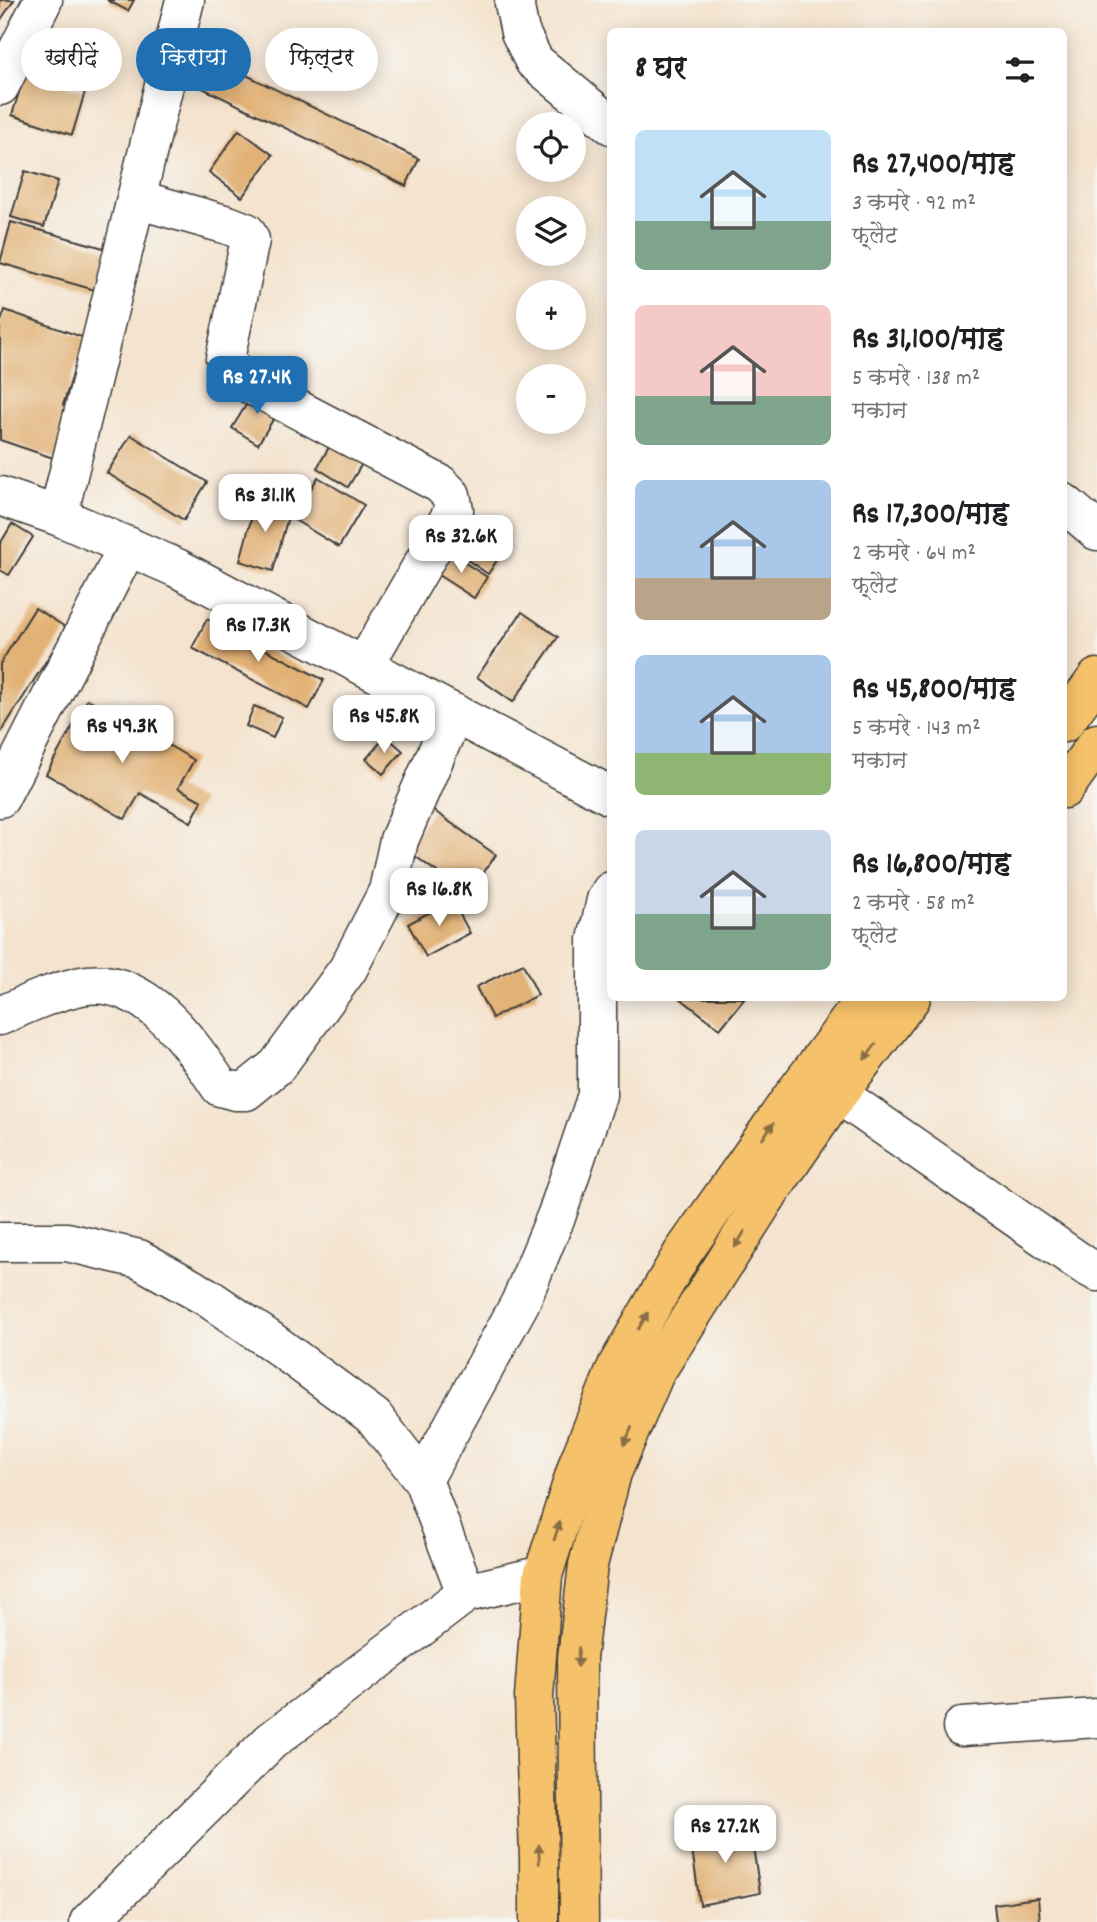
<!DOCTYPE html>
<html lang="hi">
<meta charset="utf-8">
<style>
body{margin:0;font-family:Dekko,"Playpen Sans Deva",sans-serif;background:#f6f6f6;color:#202124;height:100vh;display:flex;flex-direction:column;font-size:26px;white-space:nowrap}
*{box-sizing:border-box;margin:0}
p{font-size:23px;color:#757577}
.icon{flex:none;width:38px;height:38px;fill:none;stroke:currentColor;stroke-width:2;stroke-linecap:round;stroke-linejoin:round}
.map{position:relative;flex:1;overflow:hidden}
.details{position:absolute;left:607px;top:28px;width:460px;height:973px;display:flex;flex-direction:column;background:#fff;border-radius:10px;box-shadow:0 4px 18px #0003}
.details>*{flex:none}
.top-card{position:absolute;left:21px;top:28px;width:481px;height:63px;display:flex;gap:14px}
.tools{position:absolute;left:516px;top:112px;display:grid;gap:14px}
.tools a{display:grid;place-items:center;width:70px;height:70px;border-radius:50%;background:#fff;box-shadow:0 4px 18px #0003;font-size:35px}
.price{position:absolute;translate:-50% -60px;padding:0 16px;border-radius:14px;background:#fff;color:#222;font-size:23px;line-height:46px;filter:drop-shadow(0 2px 4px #0008)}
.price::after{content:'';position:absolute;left:50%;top:42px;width:21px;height:16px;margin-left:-10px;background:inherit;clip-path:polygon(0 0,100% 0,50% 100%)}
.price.on{background:#1f6fb2;color:#fff}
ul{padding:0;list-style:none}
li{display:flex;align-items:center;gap:21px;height:175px;padding:0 28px}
li span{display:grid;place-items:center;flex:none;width:196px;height:140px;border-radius:10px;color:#555}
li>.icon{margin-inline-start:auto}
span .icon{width:84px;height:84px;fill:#fffc;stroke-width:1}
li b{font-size:30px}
h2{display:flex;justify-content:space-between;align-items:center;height:84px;padding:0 28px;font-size:30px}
.tag{padding:0 24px;border-radius:32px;background:#fff;box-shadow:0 4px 18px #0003;font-size:24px;line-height:63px}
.tag.on{background:#1f6fb2;color:#fff}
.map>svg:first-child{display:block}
.building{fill:#e2b175}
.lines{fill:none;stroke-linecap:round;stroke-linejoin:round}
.minor-casing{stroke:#3c3a37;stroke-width:41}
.major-casing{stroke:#3c3a37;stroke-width:41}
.minor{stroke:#fff;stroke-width:38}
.major{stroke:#f5c16b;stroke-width:38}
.oneway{fill:#886e44}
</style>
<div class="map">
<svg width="1097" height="1922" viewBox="0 0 1097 1922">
<rect width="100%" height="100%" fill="#f6f6f2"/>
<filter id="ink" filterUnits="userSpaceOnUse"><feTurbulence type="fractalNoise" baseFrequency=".0143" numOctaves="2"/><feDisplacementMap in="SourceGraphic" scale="14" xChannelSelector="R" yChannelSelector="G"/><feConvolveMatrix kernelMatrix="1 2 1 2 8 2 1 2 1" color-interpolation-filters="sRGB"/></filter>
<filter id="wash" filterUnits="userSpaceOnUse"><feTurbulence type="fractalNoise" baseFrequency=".00686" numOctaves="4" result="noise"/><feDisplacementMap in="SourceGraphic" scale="28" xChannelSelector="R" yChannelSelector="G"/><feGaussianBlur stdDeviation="1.57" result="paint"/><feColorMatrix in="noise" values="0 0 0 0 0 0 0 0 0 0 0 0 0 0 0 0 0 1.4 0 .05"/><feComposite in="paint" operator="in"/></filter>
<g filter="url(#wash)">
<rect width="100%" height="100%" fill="#f4e3ce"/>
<g id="blocks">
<!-- building -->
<g class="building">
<path d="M0,0H14L0,21Z"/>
<path d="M107,0H134L128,11Z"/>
<path d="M211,58L419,159L406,186L198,86Z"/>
<path d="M25,73L85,92L72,135L12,115Z"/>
<path d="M239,130L273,155L242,197L209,172Z"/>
<path d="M25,171L58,181L44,227L11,217Z"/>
<path d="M11,222L107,249L95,290L0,263Z"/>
<path d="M5,310L85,338L63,405L79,410L62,461L0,440V324Z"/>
<path d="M256,389L282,405L258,444L232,428Z"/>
<path d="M131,435L207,482L184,520L107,473Z"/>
<path d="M332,442L363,462L348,487L317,468Z"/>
<path d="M318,477L364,505L339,547L293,519Z"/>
<path d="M257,497L291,506L273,571L240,561Z"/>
<path d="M12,524L33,537L9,575L0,570V544Z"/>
<path d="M462,529L501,554L488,574L450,548Z"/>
<path d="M448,552L487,577L474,598L435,573Z"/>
<path d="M35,608L67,628L0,734V664Z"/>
<path d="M522,612L558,637L513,702L477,677Z"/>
<path d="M207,619L324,680L309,709L192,648Z"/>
<path d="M88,699L194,760L178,788L202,801L191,822L140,793L125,819L46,774Z"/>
<path d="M254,706L282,717L273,738L246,726Z"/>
<path d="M386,736L403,751L383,774L366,759Z"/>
<path d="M433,810L496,855L468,894L405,849Z"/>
<path d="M452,900L470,933L426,957L408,924Z"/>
<path d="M523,964L538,995L492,1018L476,987Z"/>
<path d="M680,998H745L720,1029Z"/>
<path d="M750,1826L760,1893L700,1905L692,1849L695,1831L709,1828L712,1841L707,1845L710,1848L716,1837L713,1831Z"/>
<path d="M1038,1898L1040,1922H996L994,1904Z"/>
</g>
</g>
</g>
<g filter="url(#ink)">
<use href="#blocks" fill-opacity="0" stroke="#3c3a37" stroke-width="2"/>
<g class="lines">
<defs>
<g id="minor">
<path d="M516,0L514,3L520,32L534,61L611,125"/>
<path d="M0,86L43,0"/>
<path d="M136,199L228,225L246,232L250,240L225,359L238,378L440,484L451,495L454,510L364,666"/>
<path d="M0,496L58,516L177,568L611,796"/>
<path d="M1064,503L1097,531"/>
<path d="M58,516L185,0"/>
<path d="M0,798L128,546"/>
<path d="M0,1016C26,1004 53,992 81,986C143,973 191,1043 220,1087L235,1091H246L277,1066L348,969L388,891L399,840L454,713"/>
<path d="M838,1094L1084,1265L1097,1272"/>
<path d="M0,1242H67L139,1259L207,1297L271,1341L374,1417L423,1480L466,1593"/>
<path d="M423,1480L520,1303L557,1214L597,1095V940L606,900L611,891"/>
<path d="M962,1727L1097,1718"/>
<path d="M89,1922L271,1741L466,1593L543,1575"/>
</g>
<g id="major">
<path d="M1064,723L1097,678"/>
<path d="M1064,789L1097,743"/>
<path d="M539,1922V1859L534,1697L543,1575L578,1464L617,1366L682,1254L792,1097L866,998"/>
<path d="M579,1922L577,1658L588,1565L612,1473L655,1373L764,1201L838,1094L911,998"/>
</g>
</defs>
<!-- minor casing -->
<use href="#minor" class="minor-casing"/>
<!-- major casing -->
<use href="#major" class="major-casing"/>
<!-- minor -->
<use href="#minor" class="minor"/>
<!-- major -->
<use href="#major" class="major"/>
</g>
<!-- one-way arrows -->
<defs><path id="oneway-solid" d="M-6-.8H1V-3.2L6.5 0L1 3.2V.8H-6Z" transform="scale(1.75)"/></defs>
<g class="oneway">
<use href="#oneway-solid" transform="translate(870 1052) rotate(127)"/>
<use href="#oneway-solid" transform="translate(768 1131) rotate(-55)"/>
<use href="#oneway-solid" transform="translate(740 1239) rotate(122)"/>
<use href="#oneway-solid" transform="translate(643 1321) rotate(-60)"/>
<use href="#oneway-solid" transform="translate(628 1436) rotate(113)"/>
<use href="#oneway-solid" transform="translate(557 1531) rotate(-72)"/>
<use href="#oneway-solid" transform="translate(578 1657) rotate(94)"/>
<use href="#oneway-solid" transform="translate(539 1854) rotate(-91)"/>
</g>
</g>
</svg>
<div class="tools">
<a><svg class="icon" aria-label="locate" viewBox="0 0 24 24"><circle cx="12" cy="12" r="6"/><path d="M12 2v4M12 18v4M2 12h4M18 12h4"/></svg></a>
<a><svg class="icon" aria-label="layers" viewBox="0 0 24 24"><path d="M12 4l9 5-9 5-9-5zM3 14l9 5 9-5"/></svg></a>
<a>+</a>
<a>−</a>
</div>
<b class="price on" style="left:257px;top:416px">Rs 27.4K</b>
<b class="price" style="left:265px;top:534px">Rs 31.1K</b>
<b class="price" style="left:461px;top:575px">Rs 32.6K</b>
<b class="price" style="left:258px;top:664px">Rs 17.3K</b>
<b class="price" style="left:384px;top:755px">Rs 45.8K</b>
<b class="price" style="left:122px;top:765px">Rs 49.3K</b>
<b class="price" style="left:439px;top:928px">Rs 16.8K</b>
<b class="price" style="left:725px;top:1865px">Rs 27.2K</b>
<div class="top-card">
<a class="tag">खरीदें</a>
<a class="tag on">किराया</a>
<a class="tag">फ़िल्टर</a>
</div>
<section class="details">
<h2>8 घर<svg class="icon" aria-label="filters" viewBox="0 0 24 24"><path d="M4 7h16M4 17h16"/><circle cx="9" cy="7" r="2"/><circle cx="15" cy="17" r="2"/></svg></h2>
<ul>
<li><span style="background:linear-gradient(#bfe0f5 65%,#7fa58c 0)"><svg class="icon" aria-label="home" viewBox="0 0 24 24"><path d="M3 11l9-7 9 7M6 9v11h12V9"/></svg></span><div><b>Rs 27,400/माह</b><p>3 कमरे · 92 m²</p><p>फ़्लैट</p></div></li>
<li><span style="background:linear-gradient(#f6c9c9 65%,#7fa58c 0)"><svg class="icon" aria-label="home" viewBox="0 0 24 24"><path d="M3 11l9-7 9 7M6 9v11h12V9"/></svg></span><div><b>Rs 31,100/माह</b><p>5 कमरे · 138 m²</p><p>मकान</p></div></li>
<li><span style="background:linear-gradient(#a9c7e8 70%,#b9a48a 0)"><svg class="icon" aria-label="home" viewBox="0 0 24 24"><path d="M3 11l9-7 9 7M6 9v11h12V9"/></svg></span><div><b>Rs 17,300/माह</b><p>2 कमरे · 64 m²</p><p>फ़्लैट</p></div></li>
<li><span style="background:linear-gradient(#a9c7e8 70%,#8fb573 0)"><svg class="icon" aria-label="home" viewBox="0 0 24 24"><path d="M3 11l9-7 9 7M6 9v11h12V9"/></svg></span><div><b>Rs 45,800/माह</b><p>5 कमरे · 143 m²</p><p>मकान</p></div></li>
<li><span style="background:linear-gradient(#c9d6e8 60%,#7fa58c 0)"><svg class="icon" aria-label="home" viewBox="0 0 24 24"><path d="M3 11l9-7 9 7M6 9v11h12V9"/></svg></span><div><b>Rs 16,800/माह</b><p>2 कमरे · 58 m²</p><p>फ़्लैट</p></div></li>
</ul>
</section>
</div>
